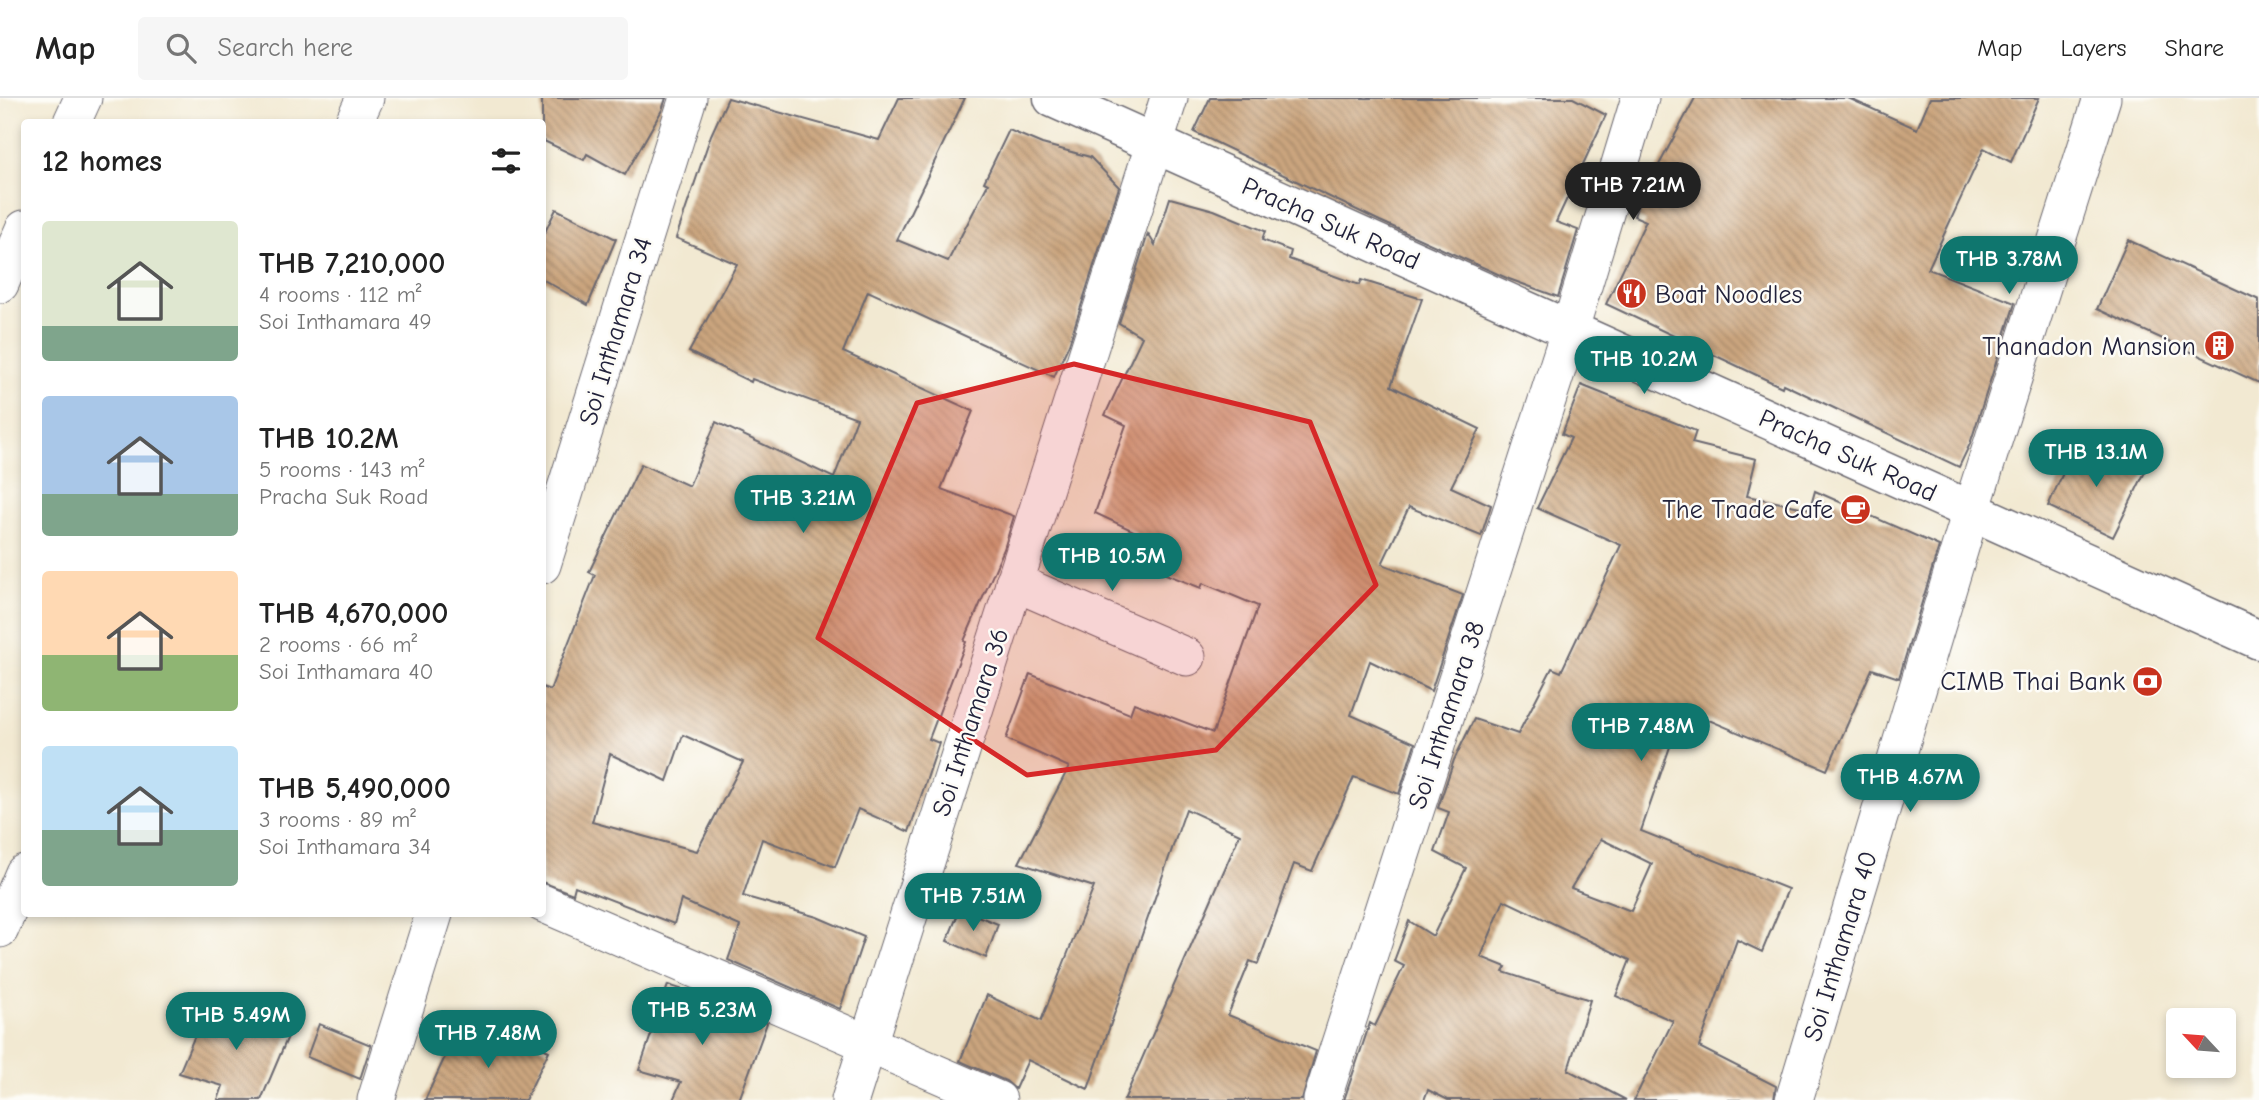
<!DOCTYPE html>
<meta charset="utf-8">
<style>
body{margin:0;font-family:"Comic Neue",sans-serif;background:#f6f6f6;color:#222;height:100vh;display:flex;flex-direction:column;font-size:26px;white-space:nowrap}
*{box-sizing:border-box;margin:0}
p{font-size:23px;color:#767676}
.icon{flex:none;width:38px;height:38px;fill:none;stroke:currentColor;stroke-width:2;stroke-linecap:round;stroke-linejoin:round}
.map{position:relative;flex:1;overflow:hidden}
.panel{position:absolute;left:21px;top:21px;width:525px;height:798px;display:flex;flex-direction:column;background:#fff;border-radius:7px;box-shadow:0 4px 10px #0003}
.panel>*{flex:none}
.needle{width:46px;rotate:296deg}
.buttons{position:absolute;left:2166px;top:910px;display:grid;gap:14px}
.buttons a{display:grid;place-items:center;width:70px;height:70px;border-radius:7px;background:#fff;box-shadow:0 4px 10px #0003;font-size:35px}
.price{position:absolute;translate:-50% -60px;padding:0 16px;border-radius:24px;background:#0f766e;color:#fff;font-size:23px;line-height:46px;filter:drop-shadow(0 2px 4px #0008)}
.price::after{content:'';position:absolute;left:50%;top:42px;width:21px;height:16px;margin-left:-10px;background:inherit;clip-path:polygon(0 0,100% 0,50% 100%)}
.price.active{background:#222;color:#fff}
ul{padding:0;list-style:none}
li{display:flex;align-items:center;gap:21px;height:175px;padding:0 21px}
li span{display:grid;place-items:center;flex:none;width:196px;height:140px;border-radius:7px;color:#555}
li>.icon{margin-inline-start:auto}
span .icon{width:84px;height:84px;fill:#fffc;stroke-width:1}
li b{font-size:30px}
h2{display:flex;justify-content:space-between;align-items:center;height:84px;padding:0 21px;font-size:30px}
header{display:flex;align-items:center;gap:42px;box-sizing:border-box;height:98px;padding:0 35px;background:#fff;border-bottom:2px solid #e0e0e0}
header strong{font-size:33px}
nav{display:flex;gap:38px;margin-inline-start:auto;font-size:24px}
.search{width:490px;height:63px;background:#f6f6f6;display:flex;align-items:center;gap:18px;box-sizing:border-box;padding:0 24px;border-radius:7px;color:#767676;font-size:26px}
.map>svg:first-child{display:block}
.building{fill:url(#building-back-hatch);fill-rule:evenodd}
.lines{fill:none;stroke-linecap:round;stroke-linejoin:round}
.minor-casing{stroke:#6b6870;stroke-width:39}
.tertiary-casing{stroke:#6b6870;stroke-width:41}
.minor{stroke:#fff;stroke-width:37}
.tertiary{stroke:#fff;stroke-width:38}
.marked{fill:#d62828;fill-opacity:0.2;stroke:#d62828;stroke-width:5;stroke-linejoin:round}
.labels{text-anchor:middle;stroke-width:5;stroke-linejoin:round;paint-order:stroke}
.street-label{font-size:26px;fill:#22223b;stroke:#fdfcf7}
.poi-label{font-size:26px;fill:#22223b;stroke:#fdfcf7;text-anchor:end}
</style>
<header>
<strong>Map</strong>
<div class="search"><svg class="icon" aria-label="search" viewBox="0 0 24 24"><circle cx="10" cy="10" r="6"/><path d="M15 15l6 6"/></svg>Search here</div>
<nav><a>Map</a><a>Layers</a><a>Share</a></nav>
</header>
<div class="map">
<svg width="2259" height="1002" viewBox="0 0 2259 1002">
<defs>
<pattern id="building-back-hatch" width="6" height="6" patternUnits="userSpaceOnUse" patternTransform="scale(1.75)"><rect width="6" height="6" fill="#cba57e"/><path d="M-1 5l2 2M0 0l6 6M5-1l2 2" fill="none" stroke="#a48668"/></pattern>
</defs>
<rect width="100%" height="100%" fill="#fdfcf7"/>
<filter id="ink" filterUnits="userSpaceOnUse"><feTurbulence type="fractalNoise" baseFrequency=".0143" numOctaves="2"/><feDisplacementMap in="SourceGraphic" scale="14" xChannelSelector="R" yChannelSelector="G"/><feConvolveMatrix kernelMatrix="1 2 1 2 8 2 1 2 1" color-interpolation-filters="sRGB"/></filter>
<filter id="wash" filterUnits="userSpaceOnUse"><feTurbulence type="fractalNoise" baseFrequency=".00686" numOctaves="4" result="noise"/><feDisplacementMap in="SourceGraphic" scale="28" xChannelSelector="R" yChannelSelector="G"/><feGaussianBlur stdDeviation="1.57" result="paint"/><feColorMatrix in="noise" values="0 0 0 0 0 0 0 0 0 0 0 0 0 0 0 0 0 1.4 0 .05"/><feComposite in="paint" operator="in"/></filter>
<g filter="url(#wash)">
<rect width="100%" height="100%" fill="#f2e9d2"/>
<g id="blocks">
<!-- building -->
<g class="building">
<path d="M542,0H666L662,12L625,77L587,56L584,62L542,42Z"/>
<path d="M728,0L879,42L899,0H965L897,142L948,163L988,86L984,84L1009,32L1042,46L1090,59L1119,89L1069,246L1054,279L868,193L843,254L973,313L941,391L1014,418L1004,451L964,543L966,544L929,641L939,645L909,734L858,711L835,769L762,741L743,798L817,819L864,839L840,911L728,862L740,828L681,802L674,826L575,788L573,796L542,784V589L550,592L595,477L589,474L641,366L689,388L716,324L834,380L857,320L752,281L751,284L689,254L737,166L676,140L711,37ZM683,637L743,664L697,753L592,724L610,656L667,683Z"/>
<path d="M1210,0H1573L1606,17L1556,124L1578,132L1558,199L1509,181L1380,123L1194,34Z"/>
<path d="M1695,0H1848L1917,31L1930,0H2039L2011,64L1984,50L1928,171L2015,205L1970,346L1959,369L1783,286L1782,289L1606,206L1646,123L1634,118L1649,77L1653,78Z"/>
<path d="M1170,100L1214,112L1265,133L1262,142L1291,153L1289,161L1359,187L1361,182L1422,201L1391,288L1480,331L1451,389L1491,407L1481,438L1409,409L1382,466L1463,497L1431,593L1370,563L1351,617L1415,645L1399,696L1354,679L1312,773L1294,766L1258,866L1250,863L1228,917L1316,953L1302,1002H1124L1240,736L1186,711L1088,991L1028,962L1015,991L1006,983L960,963L987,897L1041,923L1094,789L1019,765L1069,669L1006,641L1030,576L1130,616L1134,605L1213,635L1258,508L1203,485L1201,490L1125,460L1136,434L1095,415L1126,327L1105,317L1142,239L1119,225L1148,136L1155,147Z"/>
<path d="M556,111L616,141L588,207L542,181V140Z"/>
<path d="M2128,142L2259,202V285L2097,211Z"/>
<path d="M1581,287L1696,333L1692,345L1756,361L1747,398L1810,411L1815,393L1939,448L1899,580L1872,571L1827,672L1683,611L1641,733L1788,791L1762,854L1737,842L1699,949L1776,988L1774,1002H1634L1673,923L1616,898L1630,862L1504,802L1481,859L1506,869L1503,874L1590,902L1568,972L1626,1002H1448L1428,992L1424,1002H1344L1370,925L1375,928L1404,868L1394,863L1409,823L1433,838L1466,770L1435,754L1449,714L1438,710L1454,662L1474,621L1518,636L1552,570L1561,574L1621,447L1537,410L1571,340L1562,336ZM1601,741L1652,766L1631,813L1571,790Z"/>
<path d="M2078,342L2145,374L2113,439L2048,408Z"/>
<path d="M960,811L998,826L986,860L947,843Z"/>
<path d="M668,887L713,902L767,925L739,1002H673L681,984L639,972Z"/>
<path d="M210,902L292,929L261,1002H218L223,988L179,975Z"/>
<path d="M319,926L371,947L360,981L307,959Z"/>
<path d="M501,932L549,953L525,1002H425L456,935L493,948Z"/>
</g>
</g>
</g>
<g filter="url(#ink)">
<use href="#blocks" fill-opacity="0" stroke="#6b6870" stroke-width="2"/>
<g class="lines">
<defs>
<g id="minor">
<path d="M72,24L83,0"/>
<path d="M354,24L365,0"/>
<path d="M0,186L24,131"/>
<path d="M542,467L688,0"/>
<path d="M1014,484L1187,559"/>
<path d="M542,805L998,1002"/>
<path d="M0,831L24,775"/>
<path d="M376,1002L434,816"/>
<path d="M850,1002L1169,0"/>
<path d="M1322,1002L1570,231L1640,0"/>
<path d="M1794,1002L1971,413L2102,0"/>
</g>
<path id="tertiary" d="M1053,0L2259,542"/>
</defs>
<!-- minor casing -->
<use href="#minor" class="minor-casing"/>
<!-- tertiary casing -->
<use href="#tertiary" class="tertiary-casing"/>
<!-- minor -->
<use href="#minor" class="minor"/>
<!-- tertiary -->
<use href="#tertiary" class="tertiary"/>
</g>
</g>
<!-- marked area -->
<path class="marked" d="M1074,266L1310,324L1376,487L1216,652L1027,677L818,540L917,305Z"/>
<!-- icons -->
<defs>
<symbol id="restaurant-disc" viewBox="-11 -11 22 22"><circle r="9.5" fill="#c8321e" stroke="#fdfcf7"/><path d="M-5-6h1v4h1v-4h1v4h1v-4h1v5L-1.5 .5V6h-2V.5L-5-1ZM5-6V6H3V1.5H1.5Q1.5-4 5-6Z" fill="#fff"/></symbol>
<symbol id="building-disc" viewBox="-11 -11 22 22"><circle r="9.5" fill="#c8321e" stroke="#fdfcf7"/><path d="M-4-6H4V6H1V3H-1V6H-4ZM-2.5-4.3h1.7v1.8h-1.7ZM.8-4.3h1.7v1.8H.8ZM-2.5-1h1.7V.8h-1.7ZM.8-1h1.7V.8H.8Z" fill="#fff"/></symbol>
<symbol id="cafe-disc" viewBox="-11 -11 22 22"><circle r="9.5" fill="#c8321e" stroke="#fdfcf7"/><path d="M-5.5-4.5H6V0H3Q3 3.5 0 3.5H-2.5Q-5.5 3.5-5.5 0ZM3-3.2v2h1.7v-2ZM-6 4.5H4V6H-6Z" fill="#fff"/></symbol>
<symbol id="bank-disc" viewBox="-11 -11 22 22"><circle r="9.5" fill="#c8321e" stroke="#fdfcf7"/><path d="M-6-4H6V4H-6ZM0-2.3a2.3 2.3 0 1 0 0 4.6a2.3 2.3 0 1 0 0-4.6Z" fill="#fff"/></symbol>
</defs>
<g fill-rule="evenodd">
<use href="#restaurant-disc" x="1614" y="178" width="35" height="35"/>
<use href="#building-disc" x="2202" y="230" width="35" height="35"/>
<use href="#cafe-disc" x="1838" y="394" width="35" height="35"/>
<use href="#bank-disc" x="2130" y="566" width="35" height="35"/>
</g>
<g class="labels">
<!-- street labels -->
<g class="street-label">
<text transform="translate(1331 125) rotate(24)" y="9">Pracha Suk Road</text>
<text transform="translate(615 233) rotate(-73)" y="9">Soi Inthamara 34</text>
<text transform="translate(1848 357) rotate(24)" y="9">Pracha Suk Road</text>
<text transform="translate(1446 617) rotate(-72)" y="9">Soi Inthamara 38</text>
<text transform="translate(970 624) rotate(-72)" y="9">Soi Inthamara 36</text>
<text transform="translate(1840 848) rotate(-73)" y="9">Soi Inthamara 40</text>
</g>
<!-- poi labels -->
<g class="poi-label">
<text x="1655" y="205" text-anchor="start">Boat Noodles</text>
<text x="2196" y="257">Thanadon Mansion</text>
<text x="1833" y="420">The Trade Cafe</text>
<text x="2125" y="592">CIMB Thai Bank</text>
</g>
</g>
</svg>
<div class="buttons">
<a><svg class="needle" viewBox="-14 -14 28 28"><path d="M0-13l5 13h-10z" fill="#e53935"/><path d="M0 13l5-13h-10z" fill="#767676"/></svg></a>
</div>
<b class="price active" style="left:1633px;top:124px">THB 7.21M</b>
<b class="price" style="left:2009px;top:198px">THB 3.78M</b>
<b class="price" style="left:1644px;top:298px">THB 10.2M</b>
<b class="price" style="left:2096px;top:391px">THB 13.1M</b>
<b class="price" style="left:803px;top:437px">THB 3.21M</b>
<b class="price" style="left:1112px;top:495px">THB 10.5M</b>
<b class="price" style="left:1641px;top:665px">THB 7.48M</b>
<b class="price" style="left:1910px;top:716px">THB 4.67M</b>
<b class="price" style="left:973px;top:835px">THB 7.51M</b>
<b class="price" style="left:702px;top:949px">THB 5.23M</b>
<b class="price" style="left:236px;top:954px">THB 5.49M</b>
<b class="price" style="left:488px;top:972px">THB 7.48M</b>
<section class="panel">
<h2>12 homes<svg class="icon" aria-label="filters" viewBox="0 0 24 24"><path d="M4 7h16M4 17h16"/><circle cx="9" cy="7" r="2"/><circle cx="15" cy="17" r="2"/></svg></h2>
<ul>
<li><span style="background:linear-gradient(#dfe7d0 75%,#7fa58c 0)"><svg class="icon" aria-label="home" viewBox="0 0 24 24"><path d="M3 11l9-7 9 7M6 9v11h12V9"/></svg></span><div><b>THB 7,210,000</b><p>4 rooms · 112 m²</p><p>Soi Inthamara 49</p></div></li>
<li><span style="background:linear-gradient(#a9c7e8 70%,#7fa58c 0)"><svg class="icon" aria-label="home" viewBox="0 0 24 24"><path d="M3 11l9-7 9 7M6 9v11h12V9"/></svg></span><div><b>THB 10.2M</b><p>5 rooms · 143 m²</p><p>Pracha Suk Road</p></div></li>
<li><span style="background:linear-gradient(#ffd9b3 60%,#8fb573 0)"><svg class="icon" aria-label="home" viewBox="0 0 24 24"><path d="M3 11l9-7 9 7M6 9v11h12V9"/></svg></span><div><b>THB 4,670,000</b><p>2 rooms · 66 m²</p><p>Soi Inthamara 40</p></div></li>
<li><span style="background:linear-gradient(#bfe0f5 60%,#7fa58c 0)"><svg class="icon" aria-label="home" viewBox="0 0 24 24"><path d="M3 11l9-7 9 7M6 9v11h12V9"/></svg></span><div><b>THB 5,490,000</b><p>3 rooms · 89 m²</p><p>Soi Inthamara 34</p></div></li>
</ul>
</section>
</div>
